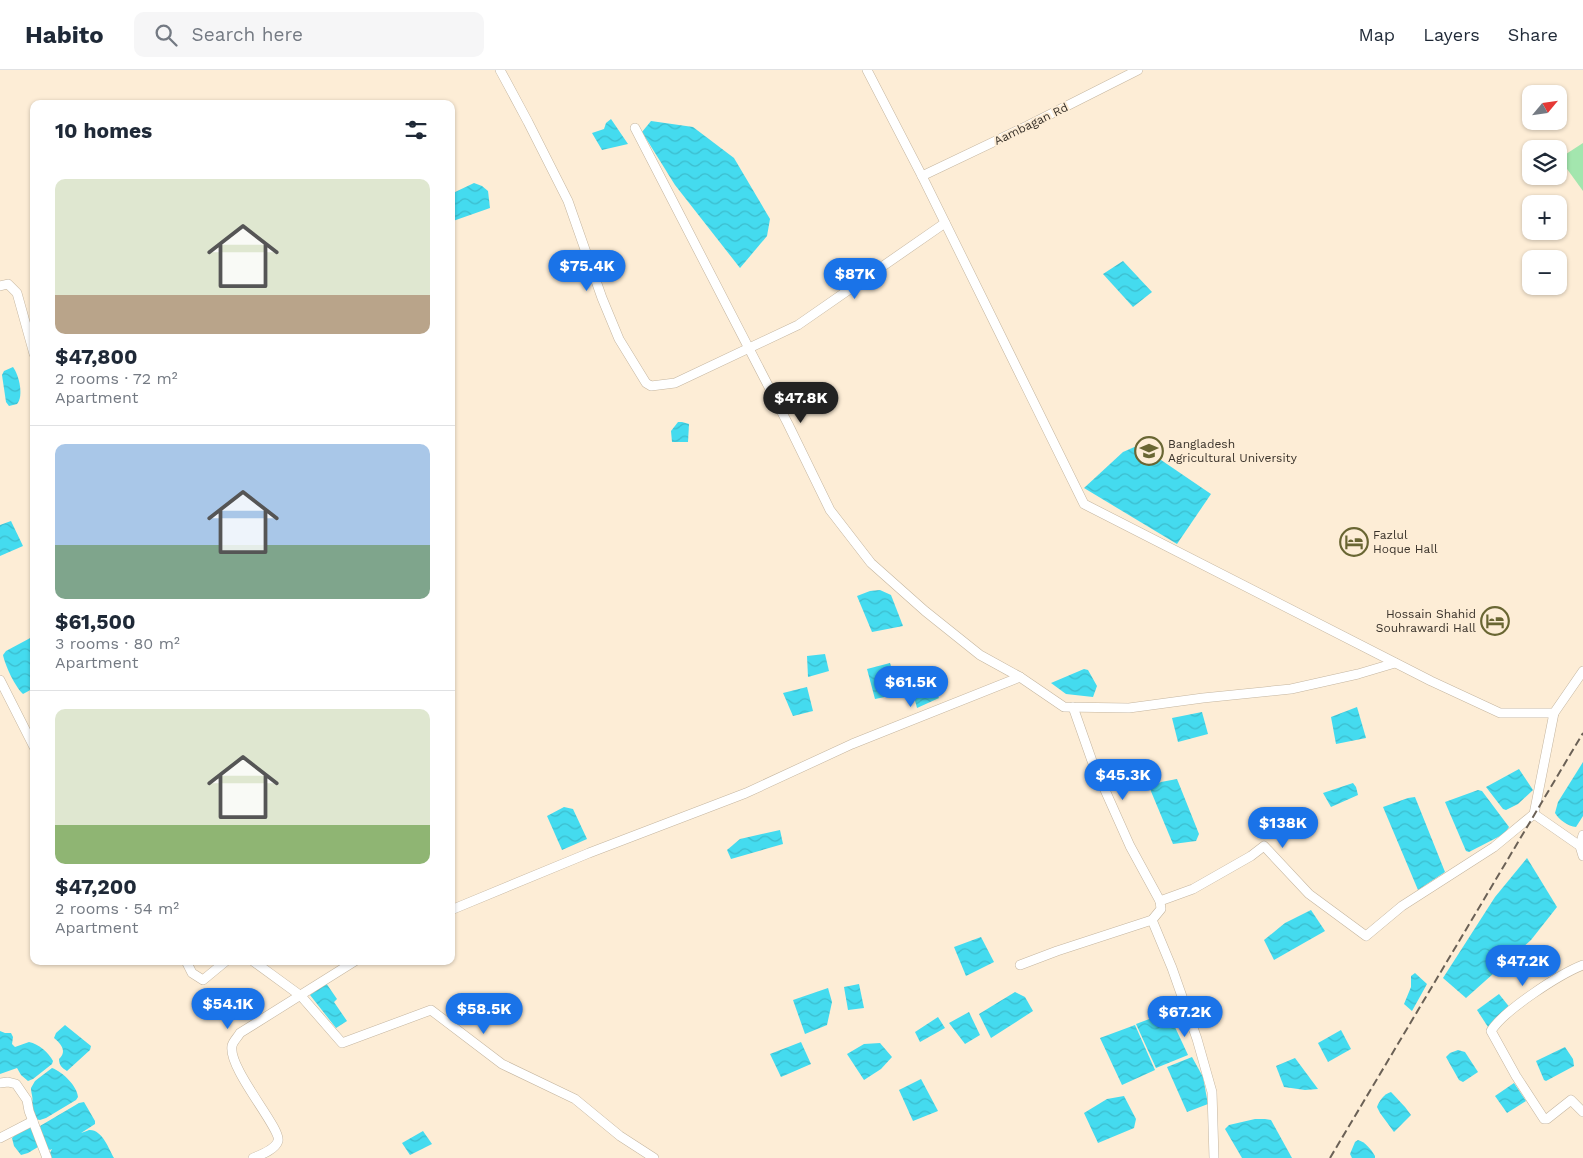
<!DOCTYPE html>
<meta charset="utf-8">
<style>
body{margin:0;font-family:"Work Sans",sans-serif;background:#f6f6f7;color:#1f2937;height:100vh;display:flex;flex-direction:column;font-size:19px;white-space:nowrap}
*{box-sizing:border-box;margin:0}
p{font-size:16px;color:#747a83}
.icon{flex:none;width:28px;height:28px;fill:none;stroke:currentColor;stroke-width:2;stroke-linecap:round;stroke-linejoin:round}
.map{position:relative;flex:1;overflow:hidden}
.side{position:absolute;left:30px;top:30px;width:425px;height:865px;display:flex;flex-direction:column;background:#fff;border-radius:10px;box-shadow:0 1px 4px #0004}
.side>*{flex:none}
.needle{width:32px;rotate:61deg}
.fabs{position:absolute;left:1522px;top:15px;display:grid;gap:10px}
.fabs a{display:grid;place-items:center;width:45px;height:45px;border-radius:10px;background:#fff;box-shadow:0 1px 4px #0004;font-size:25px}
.price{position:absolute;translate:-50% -42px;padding:0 11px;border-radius:18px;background:#1a73e8;color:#fff;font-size:16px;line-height:32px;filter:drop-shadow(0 1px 2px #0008)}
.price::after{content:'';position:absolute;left:50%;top:30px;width:15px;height:11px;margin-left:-8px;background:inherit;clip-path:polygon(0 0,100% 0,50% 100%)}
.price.current{background:#222;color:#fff}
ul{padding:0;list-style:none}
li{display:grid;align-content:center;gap:10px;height:265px;padding:0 25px}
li+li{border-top:1px solid #e0e1e3}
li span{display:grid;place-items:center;height:155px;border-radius:10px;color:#555}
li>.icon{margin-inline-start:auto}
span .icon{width:90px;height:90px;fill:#fffc;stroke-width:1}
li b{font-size:21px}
h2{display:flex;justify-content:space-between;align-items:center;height:60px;padding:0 25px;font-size:21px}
header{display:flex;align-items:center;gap:30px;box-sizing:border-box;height:70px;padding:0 25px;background:#fff;border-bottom:1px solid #e0e1e3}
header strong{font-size:24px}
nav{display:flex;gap:28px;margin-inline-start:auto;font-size:18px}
.search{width:350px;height:45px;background:#f6f6f7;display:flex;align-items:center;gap:12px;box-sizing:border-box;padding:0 18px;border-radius:10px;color:#747a83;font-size:19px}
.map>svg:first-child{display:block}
.grass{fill:#a3e6ae}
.water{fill:url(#water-waves)}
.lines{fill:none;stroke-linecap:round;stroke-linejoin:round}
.minor-casing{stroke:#c4b59f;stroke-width:10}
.minor{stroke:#fff;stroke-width:9}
.rail{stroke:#6b6156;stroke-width:2;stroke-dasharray:8 4;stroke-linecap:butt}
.labels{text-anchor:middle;stroke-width:4;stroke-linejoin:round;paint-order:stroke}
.street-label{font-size:12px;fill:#39322a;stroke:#fdedd6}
.poi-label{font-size:12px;fill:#39322a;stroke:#fdedd6;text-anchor:start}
</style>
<header>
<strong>Habito</strong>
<div class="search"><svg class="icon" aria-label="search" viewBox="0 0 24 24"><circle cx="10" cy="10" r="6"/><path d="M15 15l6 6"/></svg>Search here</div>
<nav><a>Map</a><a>Layers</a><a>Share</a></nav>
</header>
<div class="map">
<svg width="1583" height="1088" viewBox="0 0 1583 1088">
<defs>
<pattern id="water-waves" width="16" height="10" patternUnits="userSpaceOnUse" patternTransform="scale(1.25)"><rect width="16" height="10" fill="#44dbef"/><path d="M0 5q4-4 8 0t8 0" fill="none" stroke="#3cbccd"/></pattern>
</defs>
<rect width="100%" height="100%" fill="#fdedd6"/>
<!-- grass -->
<path class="grass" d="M1583,73V121L1562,92L1563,86Z"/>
<!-- water -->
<g class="water">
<path d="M611,49L628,74L602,80L592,63L604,59L606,53Z"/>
<path d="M651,51L693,57L734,88L770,149L767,166L740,198L675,115L642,62Z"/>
<path d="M474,113L482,116L488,121L490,138L453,151L451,145V124Z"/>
<path d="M1123,191L1152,222L1133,237L1103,204Z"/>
<path d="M13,297C19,305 24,326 17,334L9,336L6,332L2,305L4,301Z"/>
<path d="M678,352H682L689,354L688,372H672L671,361Z"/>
<path d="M1139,375L1211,424L1177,474L1084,418L1123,382Z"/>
<path d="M11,451L23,476L0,486V455Z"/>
<path d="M880,520L891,525L903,556L872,562L857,526L870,521Z"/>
<path d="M34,566V618L23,624C15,617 5,595 3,585L6,581Z"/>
<path d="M825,584L829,601L808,607L807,586Z"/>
<path d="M890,593L900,624L875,629L867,599Z"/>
<path d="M1084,599L1088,600L1097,616L1093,627L1066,624L1051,613Z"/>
<path d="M927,604L939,628L917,638L910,612Z"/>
<path d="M807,617L813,641L793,646L783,623Z"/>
<path d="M1357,637L1366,668L1336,674L1331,647Z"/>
<path d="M1202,642L1208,664L1178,672L1172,648Z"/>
<path d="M1583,692V746L1576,757C1568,756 1559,750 1555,743L1558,732Z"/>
<path d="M1519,699L1533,720L1518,734L1506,740L1503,739L1486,717Z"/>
<path d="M1177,709L1199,764L1196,771L1173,774L1150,719L1161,712Z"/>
<path d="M1353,713L1356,717L1358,725L1331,737L1323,723Z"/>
<path d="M1478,720L1482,721L1509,757L1504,764L1469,782L1466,781L1445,732Z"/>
<path d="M1415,727L1445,802L1418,820L1383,737L1408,728Z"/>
<path d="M564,737L573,739L587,769L562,780L547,746Z"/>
<path d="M780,760L783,774L731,789L727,780L740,769Z"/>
<path d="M1527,788L1557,837L1531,870L1466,928L1443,908L1495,827Z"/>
<path d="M1311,840L1325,861L1274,890L1264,870L1285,853Z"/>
<path d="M981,867L994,892L966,906L954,877Z"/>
<path d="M1415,903L1427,914L1412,941L1404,934L1411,917V906Z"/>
<path d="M326,913L337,929L334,932L347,951L336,958L310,925Z"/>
<path d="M859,914L864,938L848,940L844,917Z"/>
<path d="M828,918L832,932L827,955L805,964L793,930Z"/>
<path d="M1015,922L1025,927L1033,941L991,968L979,944Z"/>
<path d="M1499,924L1511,939L1488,957L1477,940Z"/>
<path d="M969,942L980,965L965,974L949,953Z"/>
<path d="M1168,942L1188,985L1156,998L1136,954Z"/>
<path d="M938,947L945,958L920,972L915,962Z"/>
<path d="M65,955L91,976L90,980L67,1001C62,998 59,995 59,989C68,981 60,973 54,968L56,963Z"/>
<path d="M1135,955L1155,1000L1122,1015L1100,968Z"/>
<path d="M1341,960L1351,979L1328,992L1318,973Z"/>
<path d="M0,961L5,963H11L13,967L12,974L15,977L29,972C39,974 49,983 53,991L52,994L33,1009L28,1011L21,1005L17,998L0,1004Z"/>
<path d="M801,972L811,994L781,1007L770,984Z"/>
<path d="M880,973L892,987L881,999L864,1010L847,984L864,974Z"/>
<path d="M1565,977L1573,989L1574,996L1546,1011L1544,1010L1536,991Z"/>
<path d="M1458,980L1465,982L1478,1002L1463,1012L1459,1010L1446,987L1450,983Z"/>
<path d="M1192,987L1203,1007L1208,1034L1187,1042L1167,997Z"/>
<path d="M1295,988L1318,1019L1305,1020L1284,1017L1276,996Z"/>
<path d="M52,998C63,1002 77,1016 78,1027L76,1030L46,1048L40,1050L35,1049L30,1036C35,1030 31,1025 31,1018L35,1011Z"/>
<path d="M921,1009L938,1041L913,1051L899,1020Z"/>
<path d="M1514,1013L1526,1031L1507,1043L1495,1026Z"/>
<path d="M1391,1022L1405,1037L1411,1045L1394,1062L1380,1043L1377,1037C1379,1031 1384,1024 1391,1022Z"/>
<path d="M1124,1026L1136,1049L1134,1058L1098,1073L1084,1043L1107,1029Z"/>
<path d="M84,1032L95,1051V1054L81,1063C84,1062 87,1061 89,1060C102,1059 109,1079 114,1088H51L50,1083L52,1079L50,1080L46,1077L40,1056L79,1033Z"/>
<path d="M1255,1049H1265L1271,1050L1292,1088H1242L1225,1059L1229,1055Z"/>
<path d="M31,1057L38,1073V1077L28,1083L21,1085L14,1076L12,1068L21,1060Z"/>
<path d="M423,1061L432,1074L410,1085L402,1073Z"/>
<path d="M1358,1070C1365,1072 1371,1079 1375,1086V1088H1352L1350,1084L1355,1072Z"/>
</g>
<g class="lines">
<defs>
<g id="minor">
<path d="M500,0L528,52L568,131L602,228L619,269L646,313L651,316L675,313L798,255L945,153"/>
<path d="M867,0L922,106L1084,434L1431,611L1500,643H1554L1583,601"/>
<path d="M635,58L788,354L830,440L871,493L925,541L980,585L1020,607"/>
<path d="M922,106L1027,56L1138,0"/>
<path d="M0,216L8,214L17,223L34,284"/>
<path d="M0,610L34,677"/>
<path d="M1073,637L1092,691L1130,776L1160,831"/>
<path d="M1554,643L1534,744L1580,776"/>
<path d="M1583,765L1580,776L1583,786"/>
<path d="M451,840L589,783L746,723L852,674L1020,607L1064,637L1129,638L1203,628L1291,619L1358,604L1395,593"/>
<path d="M1152,850L1172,898L1197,969L1212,1022L1214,1088"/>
<path d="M186,891L192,903L203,910L226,891"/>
<path d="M253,891L301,926L342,973L431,940L502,994L575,1029L620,1066L654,1088"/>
<path d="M1020,895L1057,881L1152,850L1161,839L1160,831L1193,819L1251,786L1264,776L1309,824L1366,866L1402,836L1494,777L1534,744"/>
<path d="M1583,895C1560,904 1504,940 1491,961L1516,1006L1544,1049H1547L1571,1030L1583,1042"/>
<path d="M0,1013L8,1012L16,1014L27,1030L29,1041L47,1088"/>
<path d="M0,1068L33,1051"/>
<path d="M253,1088C260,1085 275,1080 278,1071C282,1059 228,999 232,976C233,971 238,967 240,963L355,891"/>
</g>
</defs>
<!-- minor casing -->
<use href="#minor" class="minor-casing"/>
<!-- minor -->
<use href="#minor" class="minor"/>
<!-- rail -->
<path class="rail" d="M1330,1088L1583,663"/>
</g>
<!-- icons -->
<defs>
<symbol id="university-ring" viewBox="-11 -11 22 22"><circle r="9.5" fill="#fdedd6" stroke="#696633" stroke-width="1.5"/><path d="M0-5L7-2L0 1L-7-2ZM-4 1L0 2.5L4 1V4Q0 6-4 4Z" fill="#696633"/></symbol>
<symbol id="hotel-ring" viewBox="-11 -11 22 22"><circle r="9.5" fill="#fdedd6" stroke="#696633" stroke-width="1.5"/><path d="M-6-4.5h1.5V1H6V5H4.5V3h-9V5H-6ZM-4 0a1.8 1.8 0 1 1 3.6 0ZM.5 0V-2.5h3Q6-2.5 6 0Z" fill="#696633"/></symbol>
</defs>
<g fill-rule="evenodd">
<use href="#university-ring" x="1133" y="365" width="32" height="32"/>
<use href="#hotel-ring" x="1338" y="456" width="32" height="32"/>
<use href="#hotel-ring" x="1479" y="535" width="32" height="32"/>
</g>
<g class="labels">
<!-- street labels -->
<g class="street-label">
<text transform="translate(1031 54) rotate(-26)" y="4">Aambagan Rd</text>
</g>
<!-- poi labels -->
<g class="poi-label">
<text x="1168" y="378">Bangladesh<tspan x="1168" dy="14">Agricultural University</tspan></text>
<text x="1373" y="469">Fazlul<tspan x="1373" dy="14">Hoque Hall</tspan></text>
<text x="1476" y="548" text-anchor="end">Hossain Shahid<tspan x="1476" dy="14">Souhrawardi Hall</tspan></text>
</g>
</g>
</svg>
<div class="fabs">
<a><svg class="needle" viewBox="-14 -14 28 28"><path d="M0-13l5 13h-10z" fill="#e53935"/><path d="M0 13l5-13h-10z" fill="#747a83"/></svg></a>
<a><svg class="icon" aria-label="layers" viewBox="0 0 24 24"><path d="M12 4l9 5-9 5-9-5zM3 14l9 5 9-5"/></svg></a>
<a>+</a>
<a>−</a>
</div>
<b class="price" style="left:587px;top:222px">$75.4K</b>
<b class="price" style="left:855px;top:230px">$87K</b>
<b class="price current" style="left:801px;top:354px">$47.8K</b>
<b class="price" style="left:911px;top:638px">$61.5K</b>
<b class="price" style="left:1123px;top:731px">$45.3K</b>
<b class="price" style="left:1283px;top:779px">$138K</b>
<b class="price" style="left:1523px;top:917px">$47.2K</b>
<b class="price" style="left:228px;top:960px">$54.1K</b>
<b class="price" style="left:484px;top:965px">$58.5K</b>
<b class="price" style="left:1185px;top:968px">$67.2K</b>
<section class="side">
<h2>10 homes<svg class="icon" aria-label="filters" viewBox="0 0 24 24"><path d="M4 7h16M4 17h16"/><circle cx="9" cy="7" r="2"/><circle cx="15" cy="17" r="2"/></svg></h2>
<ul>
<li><span style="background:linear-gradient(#dfe7d0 75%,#b9a48a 0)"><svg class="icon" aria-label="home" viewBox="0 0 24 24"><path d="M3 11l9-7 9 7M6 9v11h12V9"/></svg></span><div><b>$47,800</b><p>2 rooms · 72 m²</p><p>Apartment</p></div></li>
<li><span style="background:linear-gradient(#a9c7e8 65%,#7fa58c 0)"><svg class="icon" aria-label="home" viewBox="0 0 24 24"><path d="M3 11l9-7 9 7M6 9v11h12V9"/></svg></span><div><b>$61,500</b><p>3 rooms · 80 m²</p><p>Apartment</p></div></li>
<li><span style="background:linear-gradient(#dfe7d0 75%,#8fb573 0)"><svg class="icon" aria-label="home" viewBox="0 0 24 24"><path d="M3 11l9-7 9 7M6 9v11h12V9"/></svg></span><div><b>$47,200</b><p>2 rooms · 54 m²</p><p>Apartment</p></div></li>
</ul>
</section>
</div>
